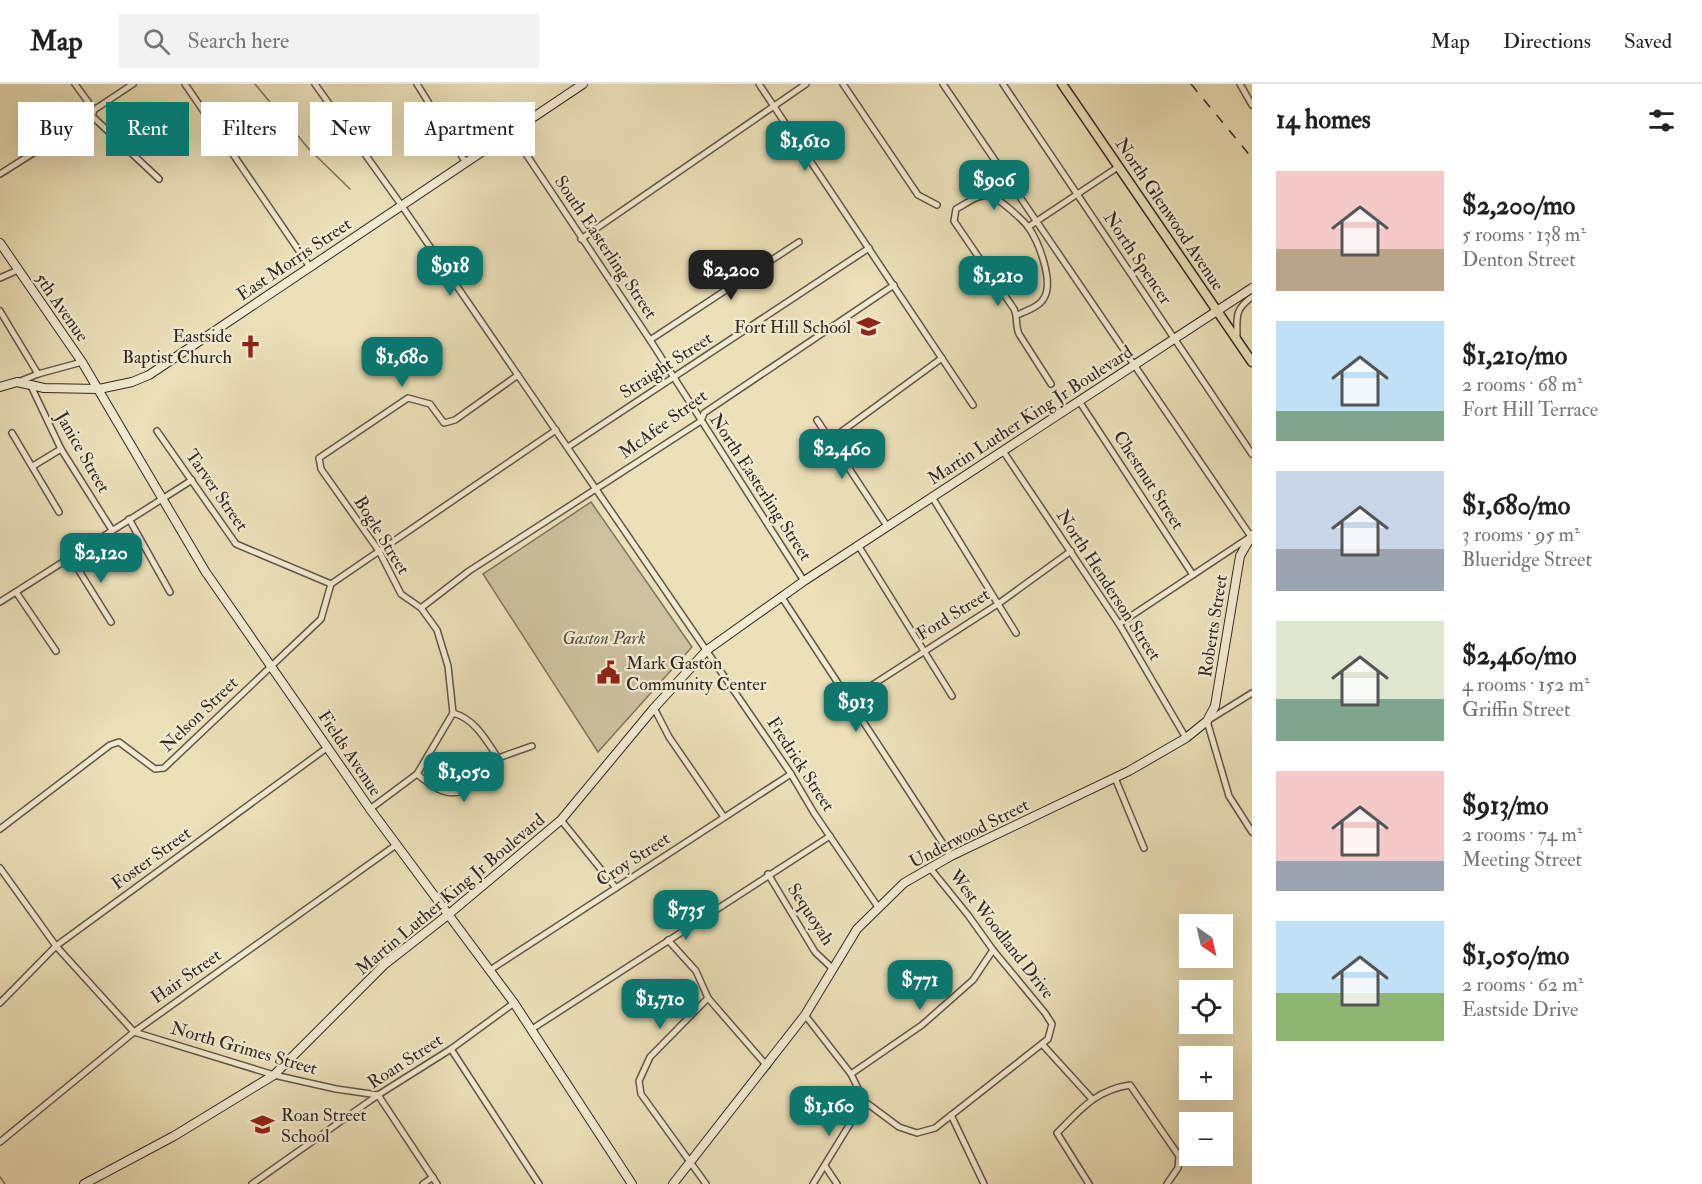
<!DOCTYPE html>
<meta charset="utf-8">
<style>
body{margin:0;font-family:"IM FELL Double Pica",serif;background:#f2f2f2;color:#222;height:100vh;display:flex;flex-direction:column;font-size:22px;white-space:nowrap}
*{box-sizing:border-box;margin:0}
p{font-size:20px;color:#767676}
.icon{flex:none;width:33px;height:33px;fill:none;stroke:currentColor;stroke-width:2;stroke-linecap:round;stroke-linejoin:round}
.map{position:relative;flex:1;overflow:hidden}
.details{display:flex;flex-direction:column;background:#fff;width:450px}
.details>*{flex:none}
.guide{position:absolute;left:18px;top:18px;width:570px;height:54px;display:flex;gap:12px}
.needle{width:39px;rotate:146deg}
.controls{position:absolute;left:1179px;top:830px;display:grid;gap:12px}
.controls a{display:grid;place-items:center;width:54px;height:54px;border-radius:0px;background:#fff;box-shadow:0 6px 24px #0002;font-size:30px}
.price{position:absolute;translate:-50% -51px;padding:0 14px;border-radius:12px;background:#0f766e;color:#fff;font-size:20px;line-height:39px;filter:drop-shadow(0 2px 3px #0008)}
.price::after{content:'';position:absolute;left:50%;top:36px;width:18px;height:14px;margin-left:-9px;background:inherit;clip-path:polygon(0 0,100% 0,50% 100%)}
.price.active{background:#222;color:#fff}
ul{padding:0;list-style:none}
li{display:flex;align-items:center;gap:18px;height:150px;padding:0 24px}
li span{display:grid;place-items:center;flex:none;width:168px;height:120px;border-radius:0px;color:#555}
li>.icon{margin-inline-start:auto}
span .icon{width:72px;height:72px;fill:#fffc;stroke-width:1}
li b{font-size:26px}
h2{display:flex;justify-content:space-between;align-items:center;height:72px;padding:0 24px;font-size:26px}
.tag{padding:0 21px;border-radius:0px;background:#fff;box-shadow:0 6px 24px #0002;font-size:21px;line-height:54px}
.tag.active{background:#0f766e;color:#fff}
header{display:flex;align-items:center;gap:36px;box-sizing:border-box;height:84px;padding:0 30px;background:#fff;border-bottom:2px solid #e0e0e0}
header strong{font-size:28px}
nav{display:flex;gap:33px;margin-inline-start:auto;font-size:21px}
.search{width:420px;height:54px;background:#f2f2f2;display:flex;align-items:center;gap:15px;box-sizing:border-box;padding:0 21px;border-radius:0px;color:#767676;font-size:22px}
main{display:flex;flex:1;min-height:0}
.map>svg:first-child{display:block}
.green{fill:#cdc19f;stroke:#807461;stroke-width:1.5}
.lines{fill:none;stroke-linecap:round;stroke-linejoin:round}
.stream{stroke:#7d715e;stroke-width:1.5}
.street-casing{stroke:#625648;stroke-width:8}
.secondary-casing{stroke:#342823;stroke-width:10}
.primary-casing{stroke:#342823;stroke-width:11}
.street{stroke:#f3ebd1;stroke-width:5}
.secondary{stroke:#f3ebd1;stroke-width:8}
.primary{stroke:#ece0b8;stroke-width:8}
.rail{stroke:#342823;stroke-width:1.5;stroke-dasharray:10 10;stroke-linecap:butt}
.labels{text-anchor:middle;stroke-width:4.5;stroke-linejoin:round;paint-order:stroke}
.street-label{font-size:18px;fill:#342823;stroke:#f3ebd1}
.poi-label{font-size:18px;fill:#342823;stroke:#f3ebd1;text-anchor:end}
.park-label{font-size:18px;font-style:italic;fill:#5a4e42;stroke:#f3ebd1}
</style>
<header>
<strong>Map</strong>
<div class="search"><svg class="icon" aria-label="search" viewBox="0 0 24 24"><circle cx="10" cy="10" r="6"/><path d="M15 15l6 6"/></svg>Search here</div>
<nav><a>Map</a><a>Directions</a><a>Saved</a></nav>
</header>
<main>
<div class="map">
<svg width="1252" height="1100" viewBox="0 0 1252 1100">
<rect width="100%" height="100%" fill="#ece0b8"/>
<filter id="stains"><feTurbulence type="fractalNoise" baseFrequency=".00333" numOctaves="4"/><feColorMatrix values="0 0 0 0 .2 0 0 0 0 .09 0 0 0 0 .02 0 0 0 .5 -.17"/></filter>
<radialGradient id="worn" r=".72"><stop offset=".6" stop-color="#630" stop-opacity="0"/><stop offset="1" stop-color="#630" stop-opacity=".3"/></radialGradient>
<!-- green -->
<path class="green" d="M591,418L692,563L598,668L483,490Z"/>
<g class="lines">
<!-- stream -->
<g class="stream">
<path d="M255,0L308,64L350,105"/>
<path d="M0,1093L5,1100"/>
</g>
<defs>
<g id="street">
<path d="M75,0L94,26"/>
<path d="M185,0L310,183"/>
<path d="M315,0L402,122L791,690L814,729L878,823"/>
<path d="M417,0L466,79"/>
<path d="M759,0L973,321"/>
<path d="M843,0L918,111L937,121"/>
<path d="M943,0L1252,454"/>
<path d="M1003,0L1252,370"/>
<path d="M1240,0L1252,21"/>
<path d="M92,32L159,95"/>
<path d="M512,49L650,256L804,497"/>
<path d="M0,90L92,32L94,26L133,0"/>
<path d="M1028,143L1118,83"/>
<path d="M581,155L806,0"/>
<path d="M0,194L18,186"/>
<path d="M0,227L38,290"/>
<path d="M1017,231C1026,227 1039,223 1044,214C1054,198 1039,159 1029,144C1024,137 998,113 990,112C979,109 966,120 956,125L954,137L1014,225C1018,233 1015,241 1019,250L1051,300"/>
<path d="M1237,254C1237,233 1234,226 1252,213"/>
<path d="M650,256L799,158"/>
<path d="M18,298L38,290L82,278"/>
<path d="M31,302L61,365L112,446"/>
<path d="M1079,317L1193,491"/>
<path d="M817,336L887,442"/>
<path d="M12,349L59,428"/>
<path d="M830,356L942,274"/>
<path d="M568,363L869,164"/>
<path d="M1003,367L1119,540L1186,654"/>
<path d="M33,382L61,365"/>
<path d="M932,413L1016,549"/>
<path d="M129,435L170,508"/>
<path d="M858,461L952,612"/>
<path d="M71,474L111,538"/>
<path d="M331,500L556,346"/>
<path d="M16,508L56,567"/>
<path d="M781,512L951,772"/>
<path d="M0,518L192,396"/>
<path d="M421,524L469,487L701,337L704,329L894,201"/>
<path d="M1119,540L1250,453"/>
<path d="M1252,609L1207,637L1229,712L1252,748"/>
<path d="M849,616L998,520L1071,467"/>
<path d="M654,624L669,653L724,733"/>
<path d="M453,629L448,582L437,546L421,524L401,510L379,467L321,385L319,374L408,314L430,320L444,339L455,336L518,291"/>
<path d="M453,629C475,635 486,656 498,674"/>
<path d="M498,674L532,662"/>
<path d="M417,690C429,700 447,715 464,706C469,704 474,698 479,695C488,689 493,685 498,674"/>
<path d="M1115,694L1144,764"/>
<path d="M370,725L417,690L453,629"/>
<path d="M561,736L616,804"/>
<path d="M0,745L110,661L119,658L155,685L164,684L321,535L331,500L236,460L157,347"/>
<path d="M0,784L56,862L134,948L274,991L336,1005L378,1011L437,1100"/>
<path d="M768,790L815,868L832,884"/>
<path d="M668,856L696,887L708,914"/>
<path d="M490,886L791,690"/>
<path d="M0,919L56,862L328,663"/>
<path d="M805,931L851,990L864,1017L899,1043L917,1049L935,1044L1048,955L1052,940L1045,929L993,866L968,831L930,784"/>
<path d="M532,945L830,752"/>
<path d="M1042,960L1092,1015"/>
<path d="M451,965L539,1100"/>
<path d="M851,990L922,941L973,896L993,866"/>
<path d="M951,1031L984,1100"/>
<path d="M0,1058L134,948L396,761"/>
<path d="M825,1082L837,1100"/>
<path d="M252,1100L378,1011L451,965L514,919"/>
<path d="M423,1100L433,1093"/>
<path d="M706,1100L641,1010L639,997L650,973L708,914L767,982"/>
<path d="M813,1100L864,1017"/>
<path d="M1089,1100L1057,1049C1081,1025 1096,1006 1130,1001L1179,1072L1178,1084L1167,1100"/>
</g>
<g id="secondary">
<path d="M0,159L82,278L205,487L370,725L514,919L632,1100"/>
<path d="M0,303L17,298L44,304L99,305L132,298L149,291L583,0"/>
<path d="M84,1100L174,1052L274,991L385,880L449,830L561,736L654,624L707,566L804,497L1252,204"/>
<path d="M673,1100L805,931L857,845L904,799L951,772L1129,687L1186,654L1207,637L1215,622L1240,472L1252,451"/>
</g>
<path id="primary" d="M1062,0L1252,278"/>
</defs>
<!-- street casing -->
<use href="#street" class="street-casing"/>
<!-- secondary casing -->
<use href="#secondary" class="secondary-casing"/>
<!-- primary casing -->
<use href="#primary" class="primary-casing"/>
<!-- street -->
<use href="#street" class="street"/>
<!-- secondary -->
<use href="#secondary" class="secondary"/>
<!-- primary -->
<use href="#primary" class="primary"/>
<!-- rail -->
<path class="rail" d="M1191,0L1252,74"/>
</g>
<!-- icons -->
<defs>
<symbol id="school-bare" viewBox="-9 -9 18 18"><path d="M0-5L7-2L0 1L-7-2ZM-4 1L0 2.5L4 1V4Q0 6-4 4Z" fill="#8f2418" stroke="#f3ebd1" stroke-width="2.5" paint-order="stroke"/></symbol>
<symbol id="church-bare" viewBox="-9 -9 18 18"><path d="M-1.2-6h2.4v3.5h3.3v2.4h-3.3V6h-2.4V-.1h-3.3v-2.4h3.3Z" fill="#8f2418" stroke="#f3ebd1" stroke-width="2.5" paint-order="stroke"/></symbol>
<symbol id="civic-bare" viewBox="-9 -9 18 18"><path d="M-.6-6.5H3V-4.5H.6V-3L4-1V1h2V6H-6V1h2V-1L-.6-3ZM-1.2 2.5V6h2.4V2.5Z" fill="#8f2418" stroke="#f3ebd1" stroke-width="2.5" paint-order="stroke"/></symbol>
</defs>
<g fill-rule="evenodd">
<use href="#school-bare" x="852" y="226" width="33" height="33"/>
<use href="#church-bare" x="234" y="246" width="33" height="33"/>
<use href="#civic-bare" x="592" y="572" width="33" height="33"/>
<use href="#school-bare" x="246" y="1024" width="33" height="33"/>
</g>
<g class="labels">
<!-- street labels -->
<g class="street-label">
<text transform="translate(1170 130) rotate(56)" y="6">North Glenwood Avenue</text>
<text transform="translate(606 163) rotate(56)" y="6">South Easterling Street</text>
<text transform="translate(1138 174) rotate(56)" y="6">North Spencer</text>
<text transform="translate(294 175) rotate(-34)" y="6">East Morris Street</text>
<text transform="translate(62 223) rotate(55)" y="6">5th Avenue</text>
<text transform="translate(666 281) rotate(-33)" y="6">Straight Street</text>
<text transform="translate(1030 331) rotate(-33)" y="6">Martin Luther King Jr Boulevard</text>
<text transform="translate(663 340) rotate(-36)" y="6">McAfee Street</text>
<text transform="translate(83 368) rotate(60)" y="6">Janice Street</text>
<text transform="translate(1149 396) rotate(57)" y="6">Chestnut Street</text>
<text transform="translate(761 403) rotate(57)" y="6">North Easterling Street</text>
<text transform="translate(217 406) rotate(55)" y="6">Tarver Street</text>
<text transform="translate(382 451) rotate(58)" y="6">Bogle Street</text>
<text transform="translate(1109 501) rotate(57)" y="6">North Henderson Street</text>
<text transform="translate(953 530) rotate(-32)" y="6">Ford Street</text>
<text transform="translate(1213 542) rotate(-81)" y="6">Roberts Street</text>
<text transform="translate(199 630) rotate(-44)" y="6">Nelson Street</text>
<text transform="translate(350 669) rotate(56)" y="6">Fields Avenue</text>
<text transform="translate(801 680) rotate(57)" y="6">Fredrick Street</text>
<text transform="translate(969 749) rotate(-27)" y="6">Underwood Street</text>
<text transform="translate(151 774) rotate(-36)" y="6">Foster Street</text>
<text transform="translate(633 775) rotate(-33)" y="6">Croy Street</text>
<text transform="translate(450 810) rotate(-40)" y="6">Martin Luther King Jr Boulevard</text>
<text transform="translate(811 830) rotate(57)" y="6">Sequoyah</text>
<text transform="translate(1002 850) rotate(52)" y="6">West Woodland Drive</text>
<text transform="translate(186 892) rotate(-35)" y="6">Hair Street</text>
<text transform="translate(244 964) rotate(16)" y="6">North Grimes Street</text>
<text transform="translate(405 977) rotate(-33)" y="6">Roan Street</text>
</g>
<!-- poi labels -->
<g class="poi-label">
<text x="851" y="249">Fort Hill School</text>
<text x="232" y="258">Eastside<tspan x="232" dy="21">Baptist Church</tspan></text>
<text x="626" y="585" text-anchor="start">Mark Gaston<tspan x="626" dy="21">Community Center</tspan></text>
<text x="281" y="1037" text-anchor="start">Roan Street<tspan x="281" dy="21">School</tspan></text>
</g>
<!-- park labels -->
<g class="park-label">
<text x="604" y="560">Gaston Park</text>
</g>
</g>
<rect width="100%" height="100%" filter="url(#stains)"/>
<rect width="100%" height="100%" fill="url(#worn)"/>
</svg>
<div class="controls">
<a><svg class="needle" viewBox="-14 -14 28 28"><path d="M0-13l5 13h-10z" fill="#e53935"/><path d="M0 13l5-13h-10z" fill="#767676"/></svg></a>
<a><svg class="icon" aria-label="locate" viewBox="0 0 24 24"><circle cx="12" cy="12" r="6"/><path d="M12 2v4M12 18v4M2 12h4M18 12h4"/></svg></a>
<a>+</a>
<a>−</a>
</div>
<b class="price" style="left:805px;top:88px">$1,610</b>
<b class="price" style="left:994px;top:127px">$906</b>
<b class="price" style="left:450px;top:213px">$918</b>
<b class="price active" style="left:731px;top:217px">$2,200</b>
<b class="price" style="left:998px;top:223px">$1,210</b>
<b class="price" style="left:402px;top:304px">$1,680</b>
<b class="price" style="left:842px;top:396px">$2,460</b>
<b class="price" style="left:101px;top:500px">$2,120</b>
<b class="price" style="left:856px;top:649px">$913</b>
<b class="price" style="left:464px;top:719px">$1,050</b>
<b class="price" style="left:686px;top:857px">$735</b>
<b class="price" style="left:920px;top:927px">$771</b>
<b class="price" style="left:660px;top:946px">$1,710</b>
<b class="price" style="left:829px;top:1053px">$1,160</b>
<div class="guide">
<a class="tag">Buy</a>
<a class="tag active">Rent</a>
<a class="tag">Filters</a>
<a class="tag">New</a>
<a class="tag">Apartment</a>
</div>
</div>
<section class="details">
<h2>14 homes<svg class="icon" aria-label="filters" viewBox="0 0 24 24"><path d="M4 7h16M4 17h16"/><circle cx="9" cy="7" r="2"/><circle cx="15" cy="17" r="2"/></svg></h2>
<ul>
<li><span style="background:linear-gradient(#f6c9c9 65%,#b9a48a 0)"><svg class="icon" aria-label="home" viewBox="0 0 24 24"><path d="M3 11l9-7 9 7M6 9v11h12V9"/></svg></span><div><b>$2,200/mo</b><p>5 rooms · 138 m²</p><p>Denton Street</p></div></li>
<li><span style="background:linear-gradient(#bfe0f5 75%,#7fa58c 0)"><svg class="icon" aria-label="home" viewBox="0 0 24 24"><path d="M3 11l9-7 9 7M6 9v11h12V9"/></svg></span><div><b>$1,210/mo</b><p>2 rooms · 68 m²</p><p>Fort Hill Terrace</p></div></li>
<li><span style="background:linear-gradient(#c9d6e8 65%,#9aa5b1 0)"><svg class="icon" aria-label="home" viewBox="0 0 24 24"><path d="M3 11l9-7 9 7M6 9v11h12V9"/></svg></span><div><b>$1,680/mo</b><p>3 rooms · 95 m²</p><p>Blueridge Street</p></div></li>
<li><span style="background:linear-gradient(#dfe7d0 65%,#7fa58c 0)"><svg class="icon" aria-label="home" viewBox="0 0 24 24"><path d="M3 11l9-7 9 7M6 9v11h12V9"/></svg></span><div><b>$2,460/mo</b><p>4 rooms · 152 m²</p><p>Griffin Street</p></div></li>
<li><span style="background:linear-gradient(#f6c9c9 75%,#9aa5b1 0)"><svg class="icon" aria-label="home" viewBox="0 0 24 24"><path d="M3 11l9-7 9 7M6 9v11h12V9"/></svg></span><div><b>$913/mo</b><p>2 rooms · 74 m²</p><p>Meeting Street</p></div></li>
<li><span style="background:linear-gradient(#bfe0f5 60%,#8fb573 0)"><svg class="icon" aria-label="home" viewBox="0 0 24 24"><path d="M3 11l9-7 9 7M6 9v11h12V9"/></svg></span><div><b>$1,050/mo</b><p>2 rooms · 62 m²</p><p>Eastside Drive</p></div></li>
</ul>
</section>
</main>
